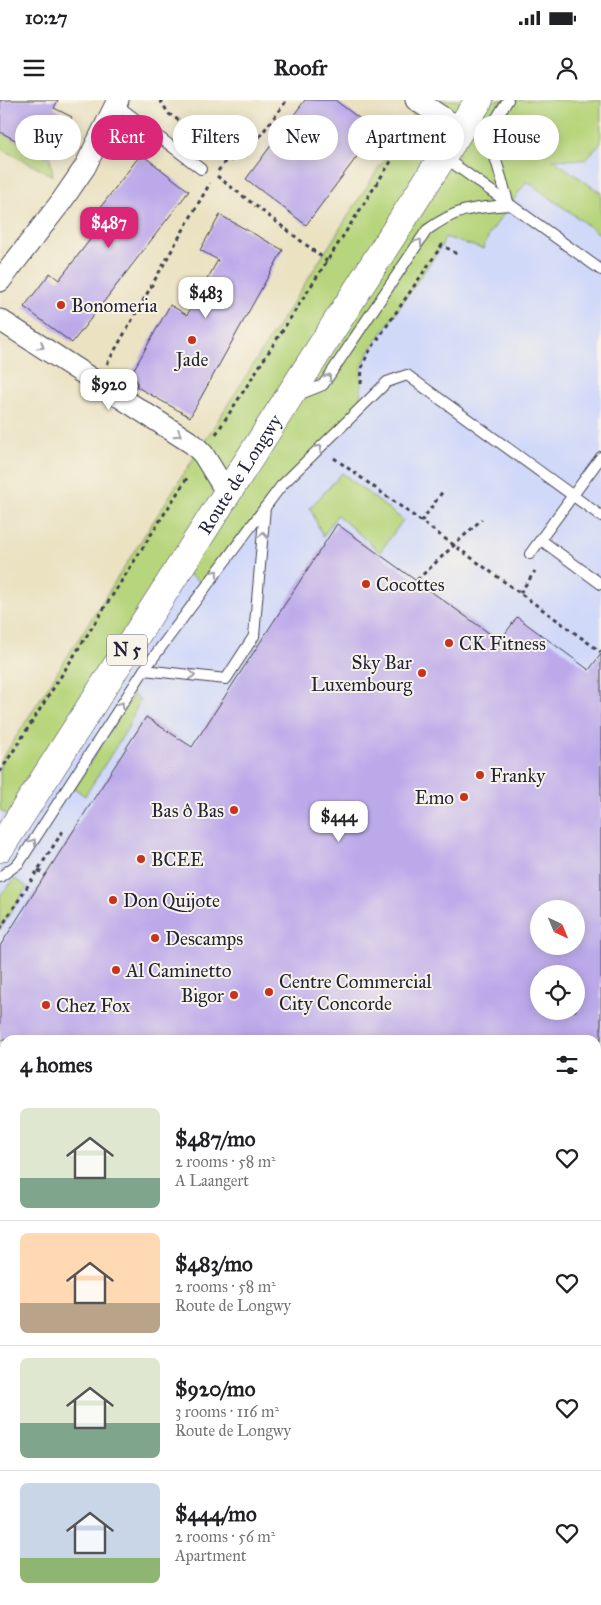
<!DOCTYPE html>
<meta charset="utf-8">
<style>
body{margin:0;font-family:"IM FELL Great Primer",serif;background:#f6f6f6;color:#202124;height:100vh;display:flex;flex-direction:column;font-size:19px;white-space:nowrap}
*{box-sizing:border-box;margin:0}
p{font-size:16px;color:#757577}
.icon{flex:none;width:28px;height:28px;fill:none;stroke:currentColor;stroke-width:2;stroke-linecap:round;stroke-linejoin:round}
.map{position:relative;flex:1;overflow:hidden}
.side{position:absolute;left:0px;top:935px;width:601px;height:570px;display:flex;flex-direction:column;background:#fff;border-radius:15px 15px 0 0;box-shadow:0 2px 12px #0003}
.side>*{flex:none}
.top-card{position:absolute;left:15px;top:15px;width:571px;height:45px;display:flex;gap:10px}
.needle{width:32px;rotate:136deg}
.fabs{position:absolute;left:530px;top:800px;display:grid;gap:10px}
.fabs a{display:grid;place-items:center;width:55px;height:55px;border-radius:50%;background:#fff;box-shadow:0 2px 12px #0003;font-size:25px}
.price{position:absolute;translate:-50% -42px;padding:0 11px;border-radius:10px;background:#fff;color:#222;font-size:16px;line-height:32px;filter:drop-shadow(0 1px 2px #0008)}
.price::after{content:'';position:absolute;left:50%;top:30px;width:15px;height:11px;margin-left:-8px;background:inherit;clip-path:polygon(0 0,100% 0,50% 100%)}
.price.on{background:#db2777;color:#fff}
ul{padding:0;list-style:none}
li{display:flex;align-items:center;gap:15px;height:125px;padding:0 20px}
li+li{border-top:1px solid #e0e0e0}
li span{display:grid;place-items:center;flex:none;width:140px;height:100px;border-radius:8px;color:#555}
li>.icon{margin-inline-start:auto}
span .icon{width:60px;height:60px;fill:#fffc;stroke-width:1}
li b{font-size:21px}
h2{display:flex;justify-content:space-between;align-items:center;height:60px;padding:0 20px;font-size:21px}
.pill{padding:0 18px;border-radius:22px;background:#fff;box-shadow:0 2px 12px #0003;font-size:18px;line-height:45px}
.pill.on{background:#db2777;color:#fff}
.status{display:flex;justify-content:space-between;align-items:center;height:35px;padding:0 25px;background:#fff;direction:ltr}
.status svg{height:14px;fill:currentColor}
header{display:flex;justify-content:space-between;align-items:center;height:65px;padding:0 20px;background:#fff;font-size:22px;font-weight:700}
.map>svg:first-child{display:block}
.built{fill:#d1d9f9;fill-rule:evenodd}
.green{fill:#b7d57b;stroke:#6c7c5b}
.building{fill:#bba9ea;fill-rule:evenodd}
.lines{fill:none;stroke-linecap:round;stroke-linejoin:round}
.service-casing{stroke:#403f4f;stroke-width:12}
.minor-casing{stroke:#403f4f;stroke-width:23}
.primary-casing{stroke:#403f4f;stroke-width:29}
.path{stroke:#403f4f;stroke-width:3;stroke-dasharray:4 4;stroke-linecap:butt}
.service{stroke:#fff;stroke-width:10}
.minor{stroke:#fff;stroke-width:21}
.primary{stroke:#fff;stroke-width:28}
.oneway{stroke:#9c9ca7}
.poi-dot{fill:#c8321e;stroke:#f7f3e8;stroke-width:2}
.labels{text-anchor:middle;stroke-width:4;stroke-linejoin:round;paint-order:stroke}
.shield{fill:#f7f3e8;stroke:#62616f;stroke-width:1}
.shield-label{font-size:18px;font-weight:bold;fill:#22223b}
.poi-label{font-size:19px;fill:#22223b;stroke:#f7f3e8;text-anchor:start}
.street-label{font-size:19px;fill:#22223b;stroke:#f7f3e8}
</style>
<div class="status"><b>10:27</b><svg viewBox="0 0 49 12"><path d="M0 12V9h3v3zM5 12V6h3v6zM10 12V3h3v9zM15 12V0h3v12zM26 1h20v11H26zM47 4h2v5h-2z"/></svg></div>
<header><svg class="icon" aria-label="menu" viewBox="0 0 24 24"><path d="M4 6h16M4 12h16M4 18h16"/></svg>Roofr<svg class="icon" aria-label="person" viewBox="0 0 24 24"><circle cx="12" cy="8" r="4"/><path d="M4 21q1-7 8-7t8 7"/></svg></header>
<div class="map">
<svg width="601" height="1505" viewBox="0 0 601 1505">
<rect width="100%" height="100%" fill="#f7f3e8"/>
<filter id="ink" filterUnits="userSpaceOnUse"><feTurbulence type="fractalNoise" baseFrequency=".02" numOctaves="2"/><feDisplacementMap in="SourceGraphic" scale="10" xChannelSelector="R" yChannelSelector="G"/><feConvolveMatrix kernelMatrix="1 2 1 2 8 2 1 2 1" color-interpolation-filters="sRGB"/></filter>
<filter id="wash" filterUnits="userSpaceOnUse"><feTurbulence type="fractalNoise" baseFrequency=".0096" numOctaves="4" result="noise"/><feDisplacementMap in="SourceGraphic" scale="20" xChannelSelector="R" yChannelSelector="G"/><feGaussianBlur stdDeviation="1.12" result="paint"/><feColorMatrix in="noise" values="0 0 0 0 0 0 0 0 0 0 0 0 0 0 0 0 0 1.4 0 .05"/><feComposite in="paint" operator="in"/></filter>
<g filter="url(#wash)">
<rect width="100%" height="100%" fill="#ebe2c2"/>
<!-- built -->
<g class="built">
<path d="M601,43V93L552,59L585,60Z"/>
<path d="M527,81L601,135V1417L596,1423V940H5V1500H540L536,1505H0V713L1,711L17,721L179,468L206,486L281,386L360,308L362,268L367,255L442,145L445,137L483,149L490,133ZM539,809H576V846H539ZM539,874H576V911H539Z"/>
</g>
<!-- green -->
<g class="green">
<path d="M422,0H601V43L585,60L552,59L601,93V135L527,81L490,133L483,149L445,137L442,145L367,255L362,268L360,307L281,386L206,486L179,468L17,721L0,710V662Z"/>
<path d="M0,32L50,58L53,76L0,48Z"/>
<path d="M342,373L403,420L380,452L337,415L323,437L310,408Z"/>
<path d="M133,595L140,600L127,629L85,696L74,688Z"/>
<path d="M15,779L27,787L0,829V795Z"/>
<path d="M601,1417V1505H536L540,1500H596V1423Z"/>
</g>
<g id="blocks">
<!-- building -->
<g class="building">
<path d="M0,0H58L54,8L72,17L50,58L0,32Z"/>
<path d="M305,0H335L376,31L306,125L246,79Z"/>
<path d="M141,54L189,91L72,243L24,207L50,173L59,180L99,128L90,121Z"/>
<path d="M220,115L283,150L190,317L137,287V280L129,278L170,205L187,215L218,160L200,150Z"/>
<path d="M337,424L500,541L517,517L589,570L601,554V940H0V846L146,617L192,647ZM539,809H576V846H539ZM539,874H576V911H539Z"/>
</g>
</g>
</g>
<g filter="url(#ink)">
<use href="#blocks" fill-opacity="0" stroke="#403f4f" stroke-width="1"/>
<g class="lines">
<defs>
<g id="service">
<path d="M508,0L494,22L491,43L509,105"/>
<path d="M116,4L201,69"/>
<path d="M444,57L601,170"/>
<path d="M298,295L323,285L427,130C458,108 471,108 509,105"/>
<path d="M122,298L131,284"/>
<path d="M541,440L601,484"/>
<path d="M530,454L601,357"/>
<path d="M144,570L226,579L254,536L265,407"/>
<path d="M0,777L19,763L144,570L281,386L387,282L407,275L601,416"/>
<path d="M0,1100L5,1103"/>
</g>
<g id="minor">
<path d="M416,0L460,29"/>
<path d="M0,181L61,102L85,67L118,0"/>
<path d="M0,220L193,344L203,354L227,393"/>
</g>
<g id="primary">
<path id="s1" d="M0,748L479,0"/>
</g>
</defs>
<!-- service casing -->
<use href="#service" class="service-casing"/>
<!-- minor casing -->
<use href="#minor" class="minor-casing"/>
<!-- primary casing -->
<use href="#primary" class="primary-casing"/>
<!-- path -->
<g class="path">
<path d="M160,0L169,14L192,29L198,41L225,62"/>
<path d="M218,71L225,62L245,56L287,0"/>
<path d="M217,76L327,161"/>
<path d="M107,264L210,83"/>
<path d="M361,284L362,268L367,255L442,145L457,154"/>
<path d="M216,334L415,24"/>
<path d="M334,358L601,552"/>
<path d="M421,422L443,391"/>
<path d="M417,480L482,419"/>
<path d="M520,493L535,471"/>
<path d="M0,672L189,375"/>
<path d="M38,770L45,775"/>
<path d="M0,829L63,731"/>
<path d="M596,1440L601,1433"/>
<path d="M551,1505L555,1500"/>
</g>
<!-- service -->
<use href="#service" class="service"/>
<!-- minor -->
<use href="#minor" class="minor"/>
<!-- primary -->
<use href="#primary" class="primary"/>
</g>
<!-- one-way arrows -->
<defs><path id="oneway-chevron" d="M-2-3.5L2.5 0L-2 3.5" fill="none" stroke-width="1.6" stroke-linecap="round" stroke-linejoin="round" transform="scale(1.25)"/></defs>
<g class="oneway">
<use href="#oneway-chevron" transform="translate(419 142) rotate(-56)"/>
<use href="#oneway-chevron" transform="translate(41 246) rotate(32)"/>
<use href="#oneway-chevron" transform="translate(328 277) rotate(-56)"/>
<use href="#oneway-chevron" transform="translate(178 334) rotate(33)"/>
<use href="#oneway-chevron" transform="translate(319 348) rotate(-45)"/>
<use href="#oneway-chevron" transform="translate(263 435) rotate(-85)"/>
<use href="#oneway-chevron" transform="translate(215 473) rotate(-53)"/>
<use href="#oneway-chevron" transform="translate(192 575) rotate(7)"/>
<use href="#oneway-chevron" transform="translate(121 605) rotate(-57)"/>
<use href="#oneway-chevron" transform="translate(33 742) rotate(-57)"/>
</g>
</g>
<!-- markers -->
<g class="poi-dot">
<circle cx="61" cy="205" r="5"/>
<circle cx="192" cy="240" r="5"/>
<circle cx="366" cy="484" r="5"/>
<circle cx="449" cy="543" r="5"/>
<circle cx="422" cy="573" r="5"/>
<circle cx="480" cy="675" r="5"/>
<circle cx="464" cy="697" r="5"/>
<circle cx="234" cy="710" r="5"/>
<circle cx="141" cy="759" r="5"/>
<circle cx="113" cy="800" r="5"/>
<circle cx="155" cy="838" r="5"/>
<circle cx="116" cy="870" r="5"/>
<circle cx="269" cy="892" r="5"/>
<circle cx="234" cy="895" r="5"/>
<circle cx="46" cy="905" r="5"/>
</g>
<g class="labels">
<!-- shield labels -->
<rect class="shield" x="107" y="534.5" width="40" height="31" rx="4"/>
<g class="shield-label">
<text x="127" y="556">N 5</text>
</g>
<!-- poi labels -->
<g class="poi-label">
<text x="71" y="212">Bonomeria</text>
<text x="192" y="266" text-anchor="middle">Jade</text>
<text x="376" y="491">Cocottes</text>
<text x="459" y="550">CK Fitness</text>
<text x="412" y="569" text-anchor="end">Sky Bar<tspan x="412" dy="22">Luxembourg</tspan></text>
<text x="490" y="682">Franky</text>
<text x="454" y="704" text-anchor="end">Emo</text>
<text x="224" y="717" text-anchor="end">Bas ô Bas</text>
<text x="151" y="766">BCEE</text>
<text x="123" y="807">Don Quijote</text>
<text x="165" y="845">Descamps</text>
<text x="126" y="877">Al Caminetto</text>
<text x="279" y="888">Centre Commercial<tspan x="279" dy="22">City Concorde</tspan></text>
<text x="224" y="902" text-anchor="end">Bigor</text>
<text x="56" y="912">Chez Fox</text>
</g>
<!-- street labels -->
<g class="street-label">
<text dy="7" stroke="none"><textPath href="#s1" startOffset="444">Route de Longwy</textPath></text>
</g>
</g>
</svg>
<div class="fabs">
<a><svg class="needle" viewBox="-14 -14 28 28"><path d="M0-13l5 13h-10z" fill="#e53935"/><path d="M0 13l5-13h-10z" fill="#757577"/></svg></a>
<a><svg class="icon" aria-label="locate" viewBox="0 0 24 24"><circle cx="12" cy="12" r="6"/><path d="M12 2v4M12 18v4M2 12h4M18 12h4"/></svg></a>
</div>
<b class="price on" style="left:109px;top:149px">$487</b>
<b class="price" style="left:206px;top:219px">$483</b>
<b class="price" style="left:109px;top:311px">$920</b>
<b class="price" style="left:339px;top:743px">$444</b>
<div class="top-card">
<a class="pill">Buy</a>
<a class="pill on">Rent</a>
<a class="pill">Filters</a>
<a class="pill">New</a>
<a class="pill">Apartment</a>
<a class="pill">House</a>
</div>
<section class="side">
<h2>4 homes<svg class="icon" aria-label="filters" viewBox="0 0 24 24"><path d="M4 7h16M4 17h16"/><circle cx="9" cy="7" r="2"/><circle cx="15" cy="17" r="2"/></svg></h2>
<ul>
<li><span style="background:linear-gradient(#dfe7d0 70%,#7fa58c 0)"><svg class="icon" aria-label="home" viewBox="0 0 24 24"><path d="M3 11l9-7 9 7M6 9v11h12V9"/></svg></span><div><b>$487/mo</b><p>2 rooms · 58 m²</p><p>A Laangert</p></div><svg class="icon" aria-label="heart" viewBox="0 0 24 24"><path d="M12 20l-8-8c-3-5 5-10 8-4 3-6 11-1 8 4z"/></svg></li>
<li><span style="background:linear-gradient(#ffd9b3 70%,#b9a48a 0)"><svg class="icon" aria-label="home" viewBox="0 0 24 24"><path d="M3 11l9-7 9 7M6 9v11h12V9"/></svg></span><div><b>$483/mo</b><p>2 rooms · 58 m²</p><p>Route de Longwy</p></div><svg class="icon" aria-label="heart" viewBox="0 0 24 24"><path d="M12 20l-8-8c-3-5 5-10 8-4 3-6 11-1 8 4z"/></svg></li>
<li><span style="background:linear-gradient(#dfe7d0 65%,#7fa58c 0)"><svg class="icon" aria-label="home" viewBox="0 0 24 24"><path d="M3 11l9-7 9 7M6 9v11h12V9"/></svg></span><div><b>$920/mo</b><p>3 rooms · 116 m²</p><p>Route de Longwy</p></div><svg class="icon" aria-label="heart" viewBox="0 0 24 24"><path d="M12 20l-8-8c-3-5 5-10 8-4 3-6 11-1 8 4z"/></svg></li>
<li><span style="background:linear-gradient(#c9d6e8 75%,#8fb573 0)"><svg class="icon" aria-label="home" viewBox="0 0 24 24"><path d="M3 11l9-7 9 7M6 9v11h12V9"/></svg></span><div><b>$444/mo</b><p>2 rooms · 56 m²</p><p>Apartment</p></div><svg class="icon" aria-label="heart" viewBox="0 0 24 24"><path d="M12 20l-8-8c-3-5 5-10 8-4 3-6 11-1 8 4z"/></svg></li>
</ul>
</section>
</div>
